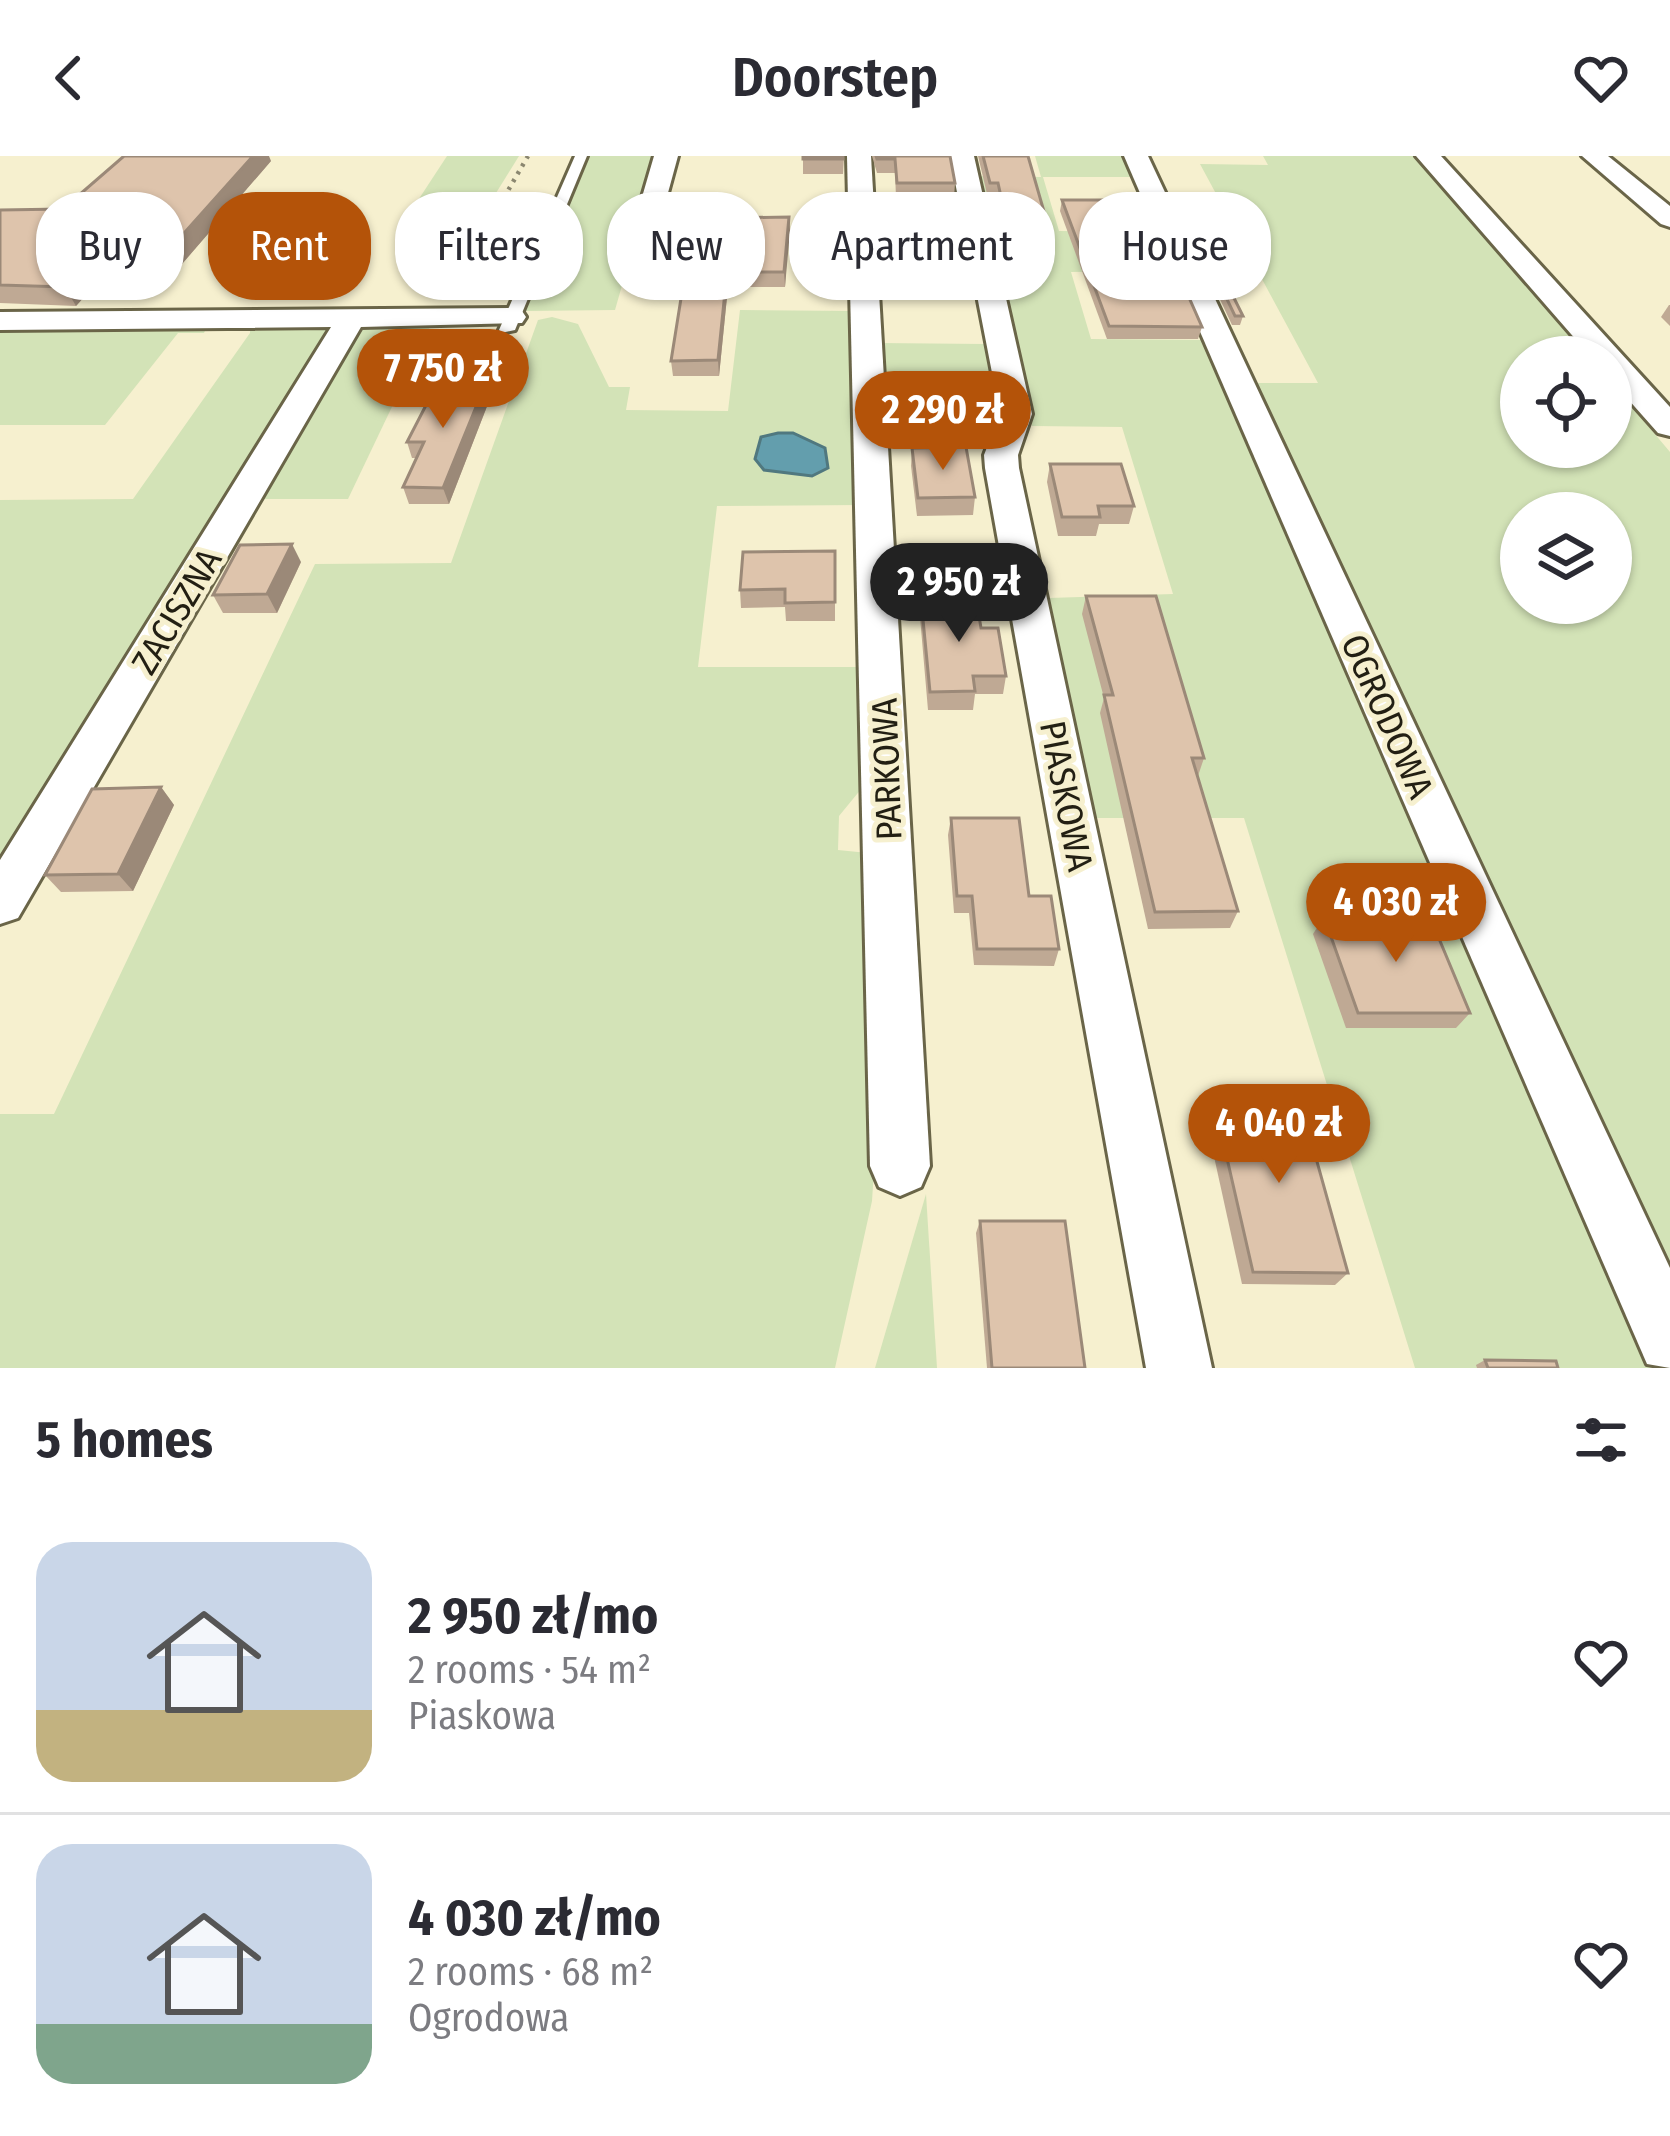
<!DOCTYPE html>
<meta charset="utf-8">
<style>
body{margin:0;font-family:"Fira Sans Condensed",sans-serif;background:#f7f7f7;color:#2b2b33;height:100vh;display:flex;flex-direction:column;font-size:45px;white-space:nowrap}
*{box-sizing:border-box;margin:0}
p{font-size:39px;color:#7c7c81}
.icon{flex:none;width:66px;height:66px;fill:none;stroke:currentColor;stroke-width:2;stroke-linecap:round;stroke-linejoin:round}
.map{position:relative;height:1212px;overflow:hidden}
.details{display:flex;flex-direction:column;background:#fff;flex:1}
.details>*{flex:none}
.guide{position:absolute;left:36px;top:36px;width:1599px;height:108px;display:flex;gap:24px}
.buttons{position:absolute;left:1500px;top:180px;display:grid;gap:24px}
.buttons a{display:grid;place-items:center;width:132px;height:132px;border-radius:50%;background:#fff;box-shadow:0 3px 9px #0004;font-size:60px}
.price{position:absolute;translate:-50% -102px;padding:0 27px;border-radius:42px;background:#b45309;color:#fff;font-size:39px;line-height:78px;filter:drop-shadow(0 3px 6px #0008)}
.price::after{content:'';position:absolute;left:50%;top:72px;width:36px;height:27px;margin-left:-18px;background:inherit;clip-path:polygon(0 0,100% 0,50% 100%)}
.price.on{background:#222;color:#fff}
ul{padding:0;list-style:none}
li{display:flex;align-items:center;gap:36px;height:300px;padding:0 36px}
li+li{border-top:3px solid #e1e1e2}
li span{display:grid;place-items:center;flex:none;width:336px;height:240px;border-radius:36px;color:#555}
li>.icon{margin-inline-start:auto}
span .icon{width:144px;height:144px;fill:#fffc;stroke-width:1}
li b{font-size:51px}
h2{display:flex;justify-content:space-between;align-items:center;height:144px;padding:0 36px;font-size:51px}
.tag{padding:0 42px;border-radius:48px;background:#fff;box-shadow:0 3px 9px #0004;font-size:42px;line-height:108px}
.tag.on{background:#b45309;color:#fff}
header{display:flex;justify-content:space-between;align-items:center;height:156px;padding:0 36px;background:#fff;font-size:54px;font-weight:600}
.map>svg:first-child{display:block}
.green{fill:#d3e3b7;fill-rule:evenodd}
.water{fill:#639ead;stroke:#50787f;stroke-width:3}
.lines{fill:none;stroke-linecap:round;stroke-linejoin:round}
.lane-casing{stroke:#6a6548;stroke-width:6}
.street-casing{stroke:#6a6548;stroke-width:6}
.path{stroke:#8b8770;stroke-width:4.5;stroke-dasharray:3 6;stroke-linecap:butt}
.lane{fill:#fff;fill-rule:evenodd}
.street{fill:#fff;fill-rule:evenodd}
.wall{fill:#bfa994}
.shaded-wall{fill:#9b8978}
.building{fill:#dec4ac;stroke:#9b8978;stroke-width:3}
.labels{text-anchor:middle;stroke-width:10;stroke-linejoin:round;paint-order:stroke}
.street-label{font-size:36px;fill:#221f13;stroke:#f6f0cf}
</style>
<header><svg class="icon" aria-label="back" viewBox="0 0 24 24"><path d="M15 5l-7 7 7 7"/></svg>Doorstep<svg class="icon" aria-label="heart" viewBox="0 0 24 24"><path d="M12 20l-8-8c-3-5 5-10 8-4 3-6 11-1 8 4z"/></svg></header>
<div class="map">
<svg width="1670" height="1212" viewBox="0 0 1670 1212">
<rect width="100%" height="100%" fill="#f6f0cf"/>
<!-- green -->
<g class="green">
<path d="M447,0H519L483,58H409Z"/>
<path d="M588,0H659L615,154L524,155Z"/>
<path d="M1035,0H1128L1138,21H1043L1059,75L1157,76L1143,115L1071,116L1091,183L1205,184L1224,227H1318L1200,8L1268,9L1263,0H1415L1590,201H1521V291H1611V226L1670,296V1212H1415L1244,662H1093L1049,442L1173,438L1122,271L1032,270L974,20L1041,21ZM1521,357H1611V447H1521Z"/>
<path d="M870,69H961L973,116H873Z"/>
<path d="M740,154L854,155L860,349L717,350L698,511H867L871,621L839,660L838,694L868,697L878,951L872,1045L835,1212H0V958H54L315,408L451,407L538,164L552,161L578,168L609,231H630L626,254L728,255Z"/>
<path d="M334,167L45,628L0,704V344L133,343L250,177V168Z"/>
<path d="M208,168L204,177H178L105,269H0V174Z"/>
<path d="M361,169H431L348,343H257Z"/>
<path d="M877,187L985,188L1000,269H882Z"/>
<path d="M926,1038L937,1212H875Z"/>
</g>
<!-- water -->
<path class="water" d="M778,277H793L825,292L828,312L812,320L764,314L755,303L761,281Z"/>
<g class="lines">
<defs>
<path id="lane" d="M575,0H587L515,174L501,177L499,174Z"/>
<g id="street">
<path d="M654,0H678L650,103L637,111L624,103Z"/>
<path d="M847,0H871L930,1010L921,1031L900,1040L879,1031L870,1010Z"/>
<path d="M950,0H974L1032,258L1018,299L1019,312L1212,1212H1146L985,312L984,299L1000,258Z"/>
<path d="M1124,0H1148L1670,1112V1212L1647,1208Z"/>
<path d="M1416,0H1441L1670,251V280L1658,277L1611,224V201H1591Z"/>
<path d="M1582,0H1608L1670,50V71L1661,68Z"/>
<path d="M512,152L522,155L526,161L522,167L361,171L18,762L0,768V704L331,171L0,174V156Z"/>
</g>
</defs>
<!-- lane casing -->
<use href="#lane" class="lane-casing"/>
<!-- street casing -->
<use href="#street" class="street-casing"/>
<!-- path -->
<path class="path" d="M495,57L528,0"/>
<!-- lane -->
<use href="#lane" class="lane"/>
<!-- street -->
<use href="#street" class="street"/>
</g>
<!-- wall -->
<g class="wall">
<path d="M803,0H844L843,18H803Z"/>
<path d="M872,0H950L955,27L954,42L896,41L895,17H877Z"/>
<path d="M978,0H1028L1045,59L1043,74H1004L996,42H988Z"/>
<path d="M271,5L169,123H151L145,130H94L76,150L0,147V54L63,53Z"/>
<path d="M1062,44L1202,171L1198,183H1107L1060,55Z"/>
<path d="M1181,47L1251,101L1249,109H1217L1243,160L1240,169H1232L1179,56Z"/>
<path d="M789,61L785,131H728L719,220H673L671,205L714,104Z"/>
<path d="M1669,149H1670V170L1661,161Z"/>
<path d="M487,224L491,240L449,348H409L403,331L417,302H412L407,286Z"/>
<path d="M912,292L975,341L973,359L917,360L911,310Z"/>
<path d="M1050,308L1134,350L1129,368H1099L1096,380H1058L1047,326Z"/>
<path d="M835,395V465H786L785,451L741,452L740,434Z"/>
<path d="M301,406L277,457H223L213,439Z"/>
<path d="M1086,440L1204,602L1198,620L1238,755L1230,772L1148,773L1100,557L1104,542L1082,458Z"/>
<path d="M921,443L981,472L1006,520L1003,538H975L973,554H928L920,461Z"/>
<path d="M161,631L174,649L133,735L61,736L45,719Z"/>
<path d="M951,662L1029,740L1059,793L1054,810L974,809L969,757H954L948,679Z"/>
<path d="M1324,761L1470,857L1456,872H1346L1313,778Z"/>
<path d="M1213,941L1348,1117L1335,1129L1242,1128L1204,955Z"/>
<path d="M980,1065L1085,1212H987L976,1077Z"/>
<path d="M1485,1204L1558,1212H1477L1476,1209Z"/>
</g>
<!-- shaded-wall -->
<g class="shaded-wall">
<path d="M253,0H269L271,5L169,123L160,104Z"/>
<path d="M789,61L790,75L785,131L784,116Z"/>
<path d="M142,104L151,123L145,130L136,111Z"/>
<path d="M84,111L94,130L76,150L65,131Z"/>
<path d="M727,116L728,131L719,220L718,204Z"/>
<path d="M487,224L491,240L449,348L443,332Z"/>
<path d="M292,388L301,406L277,457L267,438Z"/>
<path d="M161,631L174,649L133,735L118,718Z"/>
</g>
<!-- building -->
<g class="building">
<path d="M124,0H253L160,104H142L136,111H84L65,131L0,129V54L63,53Z"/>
<rect x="803" y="0" width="40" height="3"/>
<path d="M876,0H950L955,27H897L895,3H877Z"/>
<path d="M983,0H1028L1045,59H1005L998,27H990Z"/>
<path d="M1062,44H1146L1202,171L1109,170Z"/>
<path d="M1181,47L1222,48L1251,101L1213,100L1243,160H1235Z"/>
<path d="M789,61L784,116H727L718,204L671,205L687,105L714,104L719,62Z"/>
<path d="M439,224H487L443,332L403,331L424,286H407Z"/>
<path d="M966,291L975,341L918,342L912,292Z"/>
<path d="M1050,308H1121L1134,350H1098L1100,361H1062Z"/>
<path d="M292,388L267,438L213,439L240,389Z"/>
<path d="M835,395V446L785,447V433L740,434L743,396Z"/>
<path d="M1086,440H1156L1204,602H1192L1238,755L1155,756L1104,539H1113Z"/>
<path d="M976,442L981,472H998L1006,520H973L975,535L930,536L921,443Z"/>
<path d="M161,631L118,718L45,719L92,633Z"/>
<path d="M951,662H1019L1029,740H1051L1059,793H977L972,740H957Z"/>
<path d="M1324,761H1430L1470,857H1358Z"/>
<path d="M1213,941H1299L1348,1117L1253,1116Z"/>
<path d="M980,1065H1065L1085,1212H992Z"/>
<path d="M1485,1204L1556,1205L1558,1212H1488Z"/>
</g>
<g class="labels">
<!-- street labels -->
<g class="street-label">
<text transform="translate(176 455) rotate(-59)" y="13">ZACISZNA</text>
<text transform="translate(1388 560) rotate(66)" y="13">OGRODOWA</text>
<text transform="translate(886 613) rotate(-92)" y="13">PARKOWA</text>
<text transform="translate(1067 640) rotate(79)" y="13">PIASKOWA</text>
</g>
</g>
</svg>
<div class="buttons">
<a><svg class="icon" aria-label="locate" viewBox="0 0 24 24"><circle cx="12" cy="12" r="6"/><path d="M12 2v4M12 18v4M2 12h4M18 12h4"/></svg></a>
<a><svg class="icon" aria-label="layers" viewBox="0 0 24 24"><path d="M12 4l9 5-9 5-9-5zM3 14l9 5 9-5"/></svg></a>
</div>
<b class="price" style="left:443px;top:275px">7 750 zł</b>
<b class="price" style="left:943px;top:317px">2 290 zł</b>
<b class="price on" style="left:959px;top:489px">2 950 zł</b>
<b class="price" style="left:1396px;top:809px">4 030 zł</b>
<b class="price" style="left:1279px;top:1030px">4 040 zł</b>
<div class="guide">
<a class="tag">Buy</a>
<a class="tag on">Rent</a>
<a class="tag">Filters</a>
<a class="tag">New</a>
<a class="tag">Apartment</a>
<a class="tag">House</a>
</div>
</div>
<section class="details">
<h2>5 homes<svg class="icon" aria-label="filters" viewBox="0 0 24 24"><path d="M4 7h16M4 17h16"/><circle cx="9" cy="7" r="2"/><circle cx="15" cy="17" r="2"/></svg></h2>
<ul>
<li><span style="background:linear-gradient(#c9d6e8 70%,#c2b280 0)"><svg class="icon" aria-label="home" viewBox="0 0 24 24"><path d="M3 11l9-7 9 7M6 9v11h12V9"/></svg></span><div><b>2 950 zł/mo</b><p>2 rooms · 54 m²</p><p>Piaskowa</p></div><svg class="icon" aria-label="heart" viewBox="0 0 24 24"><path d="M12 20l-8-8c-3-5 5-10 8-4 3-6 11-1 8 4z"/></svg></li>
<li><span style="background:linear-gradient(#c9d6e8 75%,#7fa58c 0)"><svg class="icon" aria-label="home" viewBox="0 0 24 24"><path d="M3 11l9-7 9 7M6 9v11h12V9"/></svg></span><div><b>4 030 zł/mo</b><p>2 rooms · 68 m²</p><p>Ogrodowa</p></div><svg class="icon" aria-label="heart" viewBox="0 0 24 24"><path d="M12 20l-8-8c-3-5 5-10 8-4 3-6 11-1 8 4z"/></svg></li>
</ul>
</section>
